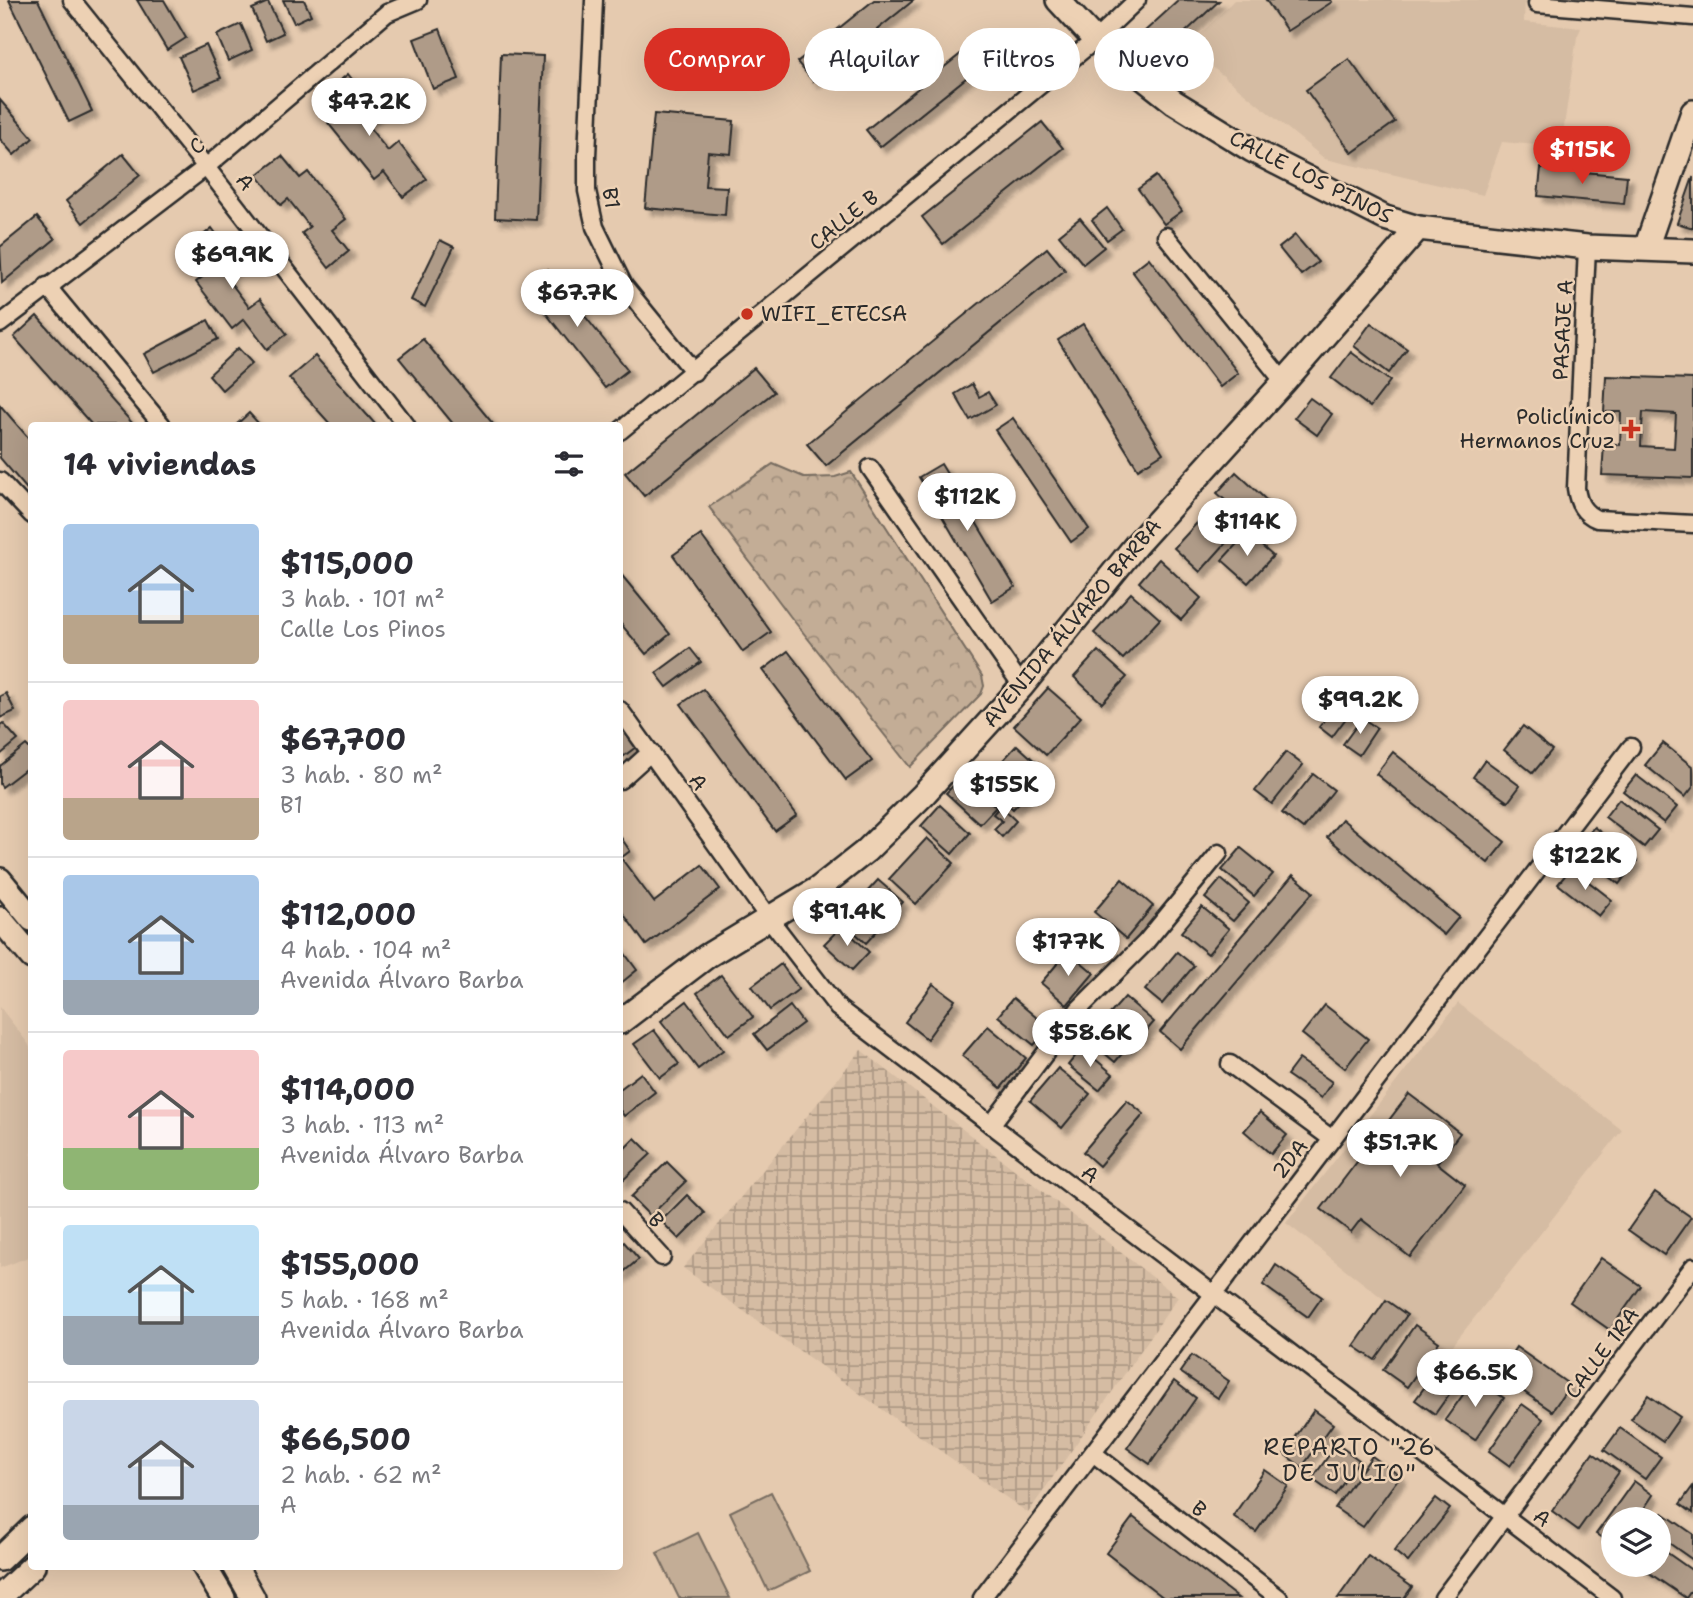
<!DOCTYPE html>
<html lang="es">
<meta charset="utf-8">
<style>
body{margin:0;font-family:"Shantell Sans",sans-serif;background:#f2f2f3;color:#2b2b33;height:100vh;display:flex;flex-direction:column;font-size:26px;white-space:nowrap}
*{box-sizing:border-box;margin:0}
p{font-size:23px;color:#7c7c81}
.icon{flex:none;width:38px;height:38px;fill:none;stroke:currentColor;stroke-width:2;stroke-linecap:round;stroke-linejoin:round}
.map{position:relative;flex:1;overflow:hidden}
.drawer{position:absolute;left:28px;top:422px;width:595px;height:1148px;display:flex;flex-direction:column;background:#fff;border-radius:7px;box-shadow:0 7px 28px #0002}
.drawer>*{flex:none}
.banner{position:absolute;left:644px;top:28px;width:665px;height:63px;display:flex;gap:14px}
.buttons{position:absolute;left:1601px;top:1507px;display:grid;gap:14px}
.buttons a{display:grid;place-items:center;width:70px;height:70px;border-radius:50%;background:#fff;box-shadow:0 7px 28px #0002;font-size:35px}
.price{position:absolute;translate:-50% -60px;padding:0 16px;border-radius:24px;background:#fff;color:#222;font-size:23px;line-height:46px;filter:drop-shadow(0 2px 4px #0008)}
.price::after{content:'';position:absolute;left:50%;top:42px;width:21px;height:16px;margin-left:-10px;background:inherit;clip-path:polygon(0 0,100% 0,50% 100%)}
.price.on{background:#d93025;color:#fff}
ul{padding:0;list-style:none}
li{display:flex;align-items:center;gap:21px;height:175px;padding:0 35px}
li+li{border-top:2px solid #e1e1e2}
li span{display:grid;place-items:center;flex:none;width:196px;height:140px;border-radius:7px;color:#555}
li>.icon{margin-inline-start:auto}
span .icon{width:84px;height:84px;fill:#fffc;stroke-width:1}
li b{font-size:30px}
h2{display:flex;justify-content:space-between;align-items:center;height:84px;padding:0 35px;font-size:30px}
.chip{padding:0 24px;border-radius:32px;background:#fff;box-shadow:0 7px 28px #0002;font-size:24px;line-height:63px}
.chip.on{background:#d93025;color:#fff}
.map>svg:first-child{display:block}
.built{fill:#d5bca3}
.industrial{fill:url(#industrial-grid)}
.forest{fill:url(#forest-crowns);stroke:#776c60;stroke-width:2}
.pitch{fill:#c3ad96;stroke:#776c60;stroke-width:2}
.building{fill:#af9b88;stroke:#2b2b2b;stroke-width:2;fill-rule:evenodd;filter:url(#shadow)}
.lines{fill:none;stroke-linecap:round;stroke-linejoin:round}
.street-casing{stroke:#2b2b2b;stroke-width:21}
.secondary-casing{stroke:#2b2b2b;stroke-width:28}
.street{stroke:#edd1b4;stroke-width:16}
.secondary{stroke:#edd1b4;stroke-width:23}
.poi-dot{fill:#c8321e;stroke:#edd1b4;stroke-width:2.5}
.labels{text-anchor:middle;stroke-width:5;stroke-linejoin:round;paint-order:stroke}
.street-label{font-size:21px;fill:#2b2b2b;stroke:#edd1b4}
.poi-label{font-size:21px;fill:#2b2b2b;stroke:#edd1b4;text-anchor:start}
.neighbourhood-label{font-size:23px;letter-spacing:2px;fill:#2b2b2b;stroke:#edd1b4}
</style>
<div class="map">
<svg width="1693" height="1598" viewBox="0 0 1693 1598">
<defs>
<pattern id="industrial-grid" width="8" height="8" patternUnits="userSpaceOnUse" patternTransform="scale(1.75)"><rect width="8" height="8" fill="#d5bca3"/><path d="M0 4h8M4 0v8" fill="none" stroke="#ad9985"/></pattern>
<pattern id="forest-crowns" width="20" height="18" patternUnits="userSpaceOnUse" patternTransform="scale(1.75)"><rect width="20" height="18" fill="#c3ad96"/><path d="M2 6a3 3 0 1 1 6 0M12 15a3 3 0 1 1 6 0" fill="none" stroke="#9f8d7b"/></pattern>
<filter id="shadow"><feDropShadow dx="6" dy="6" stdDeviation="2" flood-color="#0004"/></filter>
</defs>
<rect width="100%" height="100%" fill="#e5caaf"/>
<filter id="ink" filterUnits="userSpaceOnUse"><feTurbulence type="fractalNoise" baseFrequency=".0143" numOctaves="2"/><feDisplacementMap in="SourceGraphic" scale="14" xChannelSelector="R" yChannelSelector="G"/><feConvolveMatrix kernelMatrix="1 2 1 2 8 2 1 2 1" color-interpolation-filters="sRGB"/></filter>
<g filter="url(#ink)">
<!-- built -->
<g class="built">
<path d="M1234,0H1525L1524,22L1581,28L1577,37L1561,147L1502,142L1483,195L1325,159L1188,47Z"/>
<path d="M1458,1003L1622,1130L1449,1350L1286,1223Z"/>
<path d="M0,1007L29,1045L32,1054L31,1256L0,1268Z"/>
</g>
<!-- industrial -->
<path class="industrial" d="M861,1050L1178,1297L1028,1513L683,1268Z"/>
<!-- forest -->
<path class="forest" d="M773,464L806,478L835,477L851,472L982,676L984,686L981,694L910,767L790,616L709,507Z"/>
<!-- pitch -->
<g class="pitch">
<path d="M771,1492L810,1571L768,1591L730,1512Z"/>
<path d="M698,1533L730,1598H679L657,1553Z"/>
</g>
<!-- building -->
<g class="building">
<path d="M9,0H38L92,111L69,122Z"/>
<path d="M137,0H164L186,38L167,50Z"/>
<path d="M283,0H304L311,15L294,23Z"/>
<path d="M874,0H914L813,81L797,62Z"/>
<path d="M1179,0L1219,1L1164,52L1145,31Z"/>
<path d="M1266,0H1331L1332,2L1287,31Z"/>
<path d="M268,2L283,33L266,41L252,9Z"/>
<path d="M241,24L252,50L228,61L217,35Z"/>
<path d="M440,29L459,79L433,89L414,39Z"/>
<path d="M978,40L992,57L880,147L866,130Z"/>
<path d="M206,45L221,78L194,90L179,57Z"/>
<path d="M501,54L543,56L536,220L495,218Z"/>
<path d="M1349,59L1395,122L1352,153L1306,90Z"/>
<path d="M348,74L378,112L365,122L388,151L398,142L427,179L403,197L384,172L374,180L328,123L337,116L321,96Z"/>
<path d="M0,100L33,138L14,155L0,139Z"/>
<path d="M654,114L734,121L731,154L708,152L705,186L727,187L725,215L645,208Z"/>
<path d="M1042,122L1063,148L943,244L922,217Z"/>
<path d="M123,154L140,175L83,223L66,201Z"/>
<path d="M282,156L300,178L308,172L346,219L332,230L349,251L329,268L302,233L310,227L288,199L281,205L257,175Z"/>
<path d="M1541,168L1627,176L1624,204L1538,196Z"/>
<path d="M1156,176L1182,211L1164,224L1138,189Z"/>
<path d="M1693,177V228L1677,223Z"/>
<path d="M1107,208L1122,229L1107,240L1092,220Z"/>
<path d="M37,217L55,239L2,283L0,247Z"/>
<path d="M1080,218L1104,247L1083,264L1059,235Z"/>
<path d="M212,228L238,263L224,274L249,307L260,299L287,334L267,349L244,319L232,329L196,282L209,272L190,246Z"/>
<path d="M1295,235L1318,262L1301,275L1279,248Z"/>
<path d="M440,240L454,247L425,307L411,300Z"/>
<path d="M1047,248L1065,270L826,466L807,444Z"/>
<path d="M1149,258L1238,373L1220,387L1132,271Z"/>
<path d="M548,270L628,370L605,388L526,288Z"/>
<path d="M37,316L134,425H92L14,337Z"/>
<path d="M208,320L218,339L154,372L144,354Z"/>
<path d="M1371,323L1407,349L1389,373L1354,346Z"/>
<path d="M1083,324L1163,453L1138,469L1058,340Z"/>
<path d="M423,339L494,425H454L399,358Z"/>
<path d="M238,348L252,363L222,390L209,375Z"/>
<path d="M1351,352L1390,381L1370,407L1331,378Z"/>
<path d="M315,356L376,425H331L289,378Z"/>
<path d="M754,368L774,392L644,496L625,473Z"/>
<path d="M1606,376L1693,379V478L1602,475L1604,444L1620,445L1621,412H1604ZM1643,412L1676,414L1674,448L1641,446Z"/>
<path d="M972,384L979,397L988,392L996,405L970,420L955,394Z"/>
<path d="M1310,398L1332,414L1317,435L1294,418Z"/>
<path d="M0,405L32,442V495L0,458Z"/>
<path d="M249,413L260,425H236Z"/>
<path d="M1013,418L1089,529L1071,542L995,430Z"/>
<path d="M941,464L1015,587L992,601L919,477Z"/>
<path d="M1236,472L1274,507L1255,527L1217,493Z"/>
<path d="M1207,512L1233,535L1200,572L1174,548Z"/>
<path d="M1247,533L1273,556L1248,583L1222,560Z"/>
<path d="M701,535L771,632L743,652L673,555Z"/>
<path d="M1159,559L1201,598L1181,620L1139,582Z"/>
<path d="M620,573L670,634L646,654L620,623Z"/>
<path d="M1131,593L1160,619L1123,659L1094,633Z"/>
<path d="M690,648L701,662L667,687L656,673Z"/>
<path d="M788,651L872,761L846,780L763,670Z"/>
<path d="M1098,651L1127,677L1102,703L1074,677Z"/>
<path d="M1048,688L1081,717L1046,755L1014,726Z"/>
<path d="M703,689L797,815L775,831L681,704Z"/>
<path d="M6,693L15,711L0,718V696Z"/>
<path d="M1339,701L1352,710L1332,737L1319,727Z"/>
<path d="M1362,718L1377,728L1359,755L1343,744Z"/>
<path d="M3,723L18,740L0,755V725Z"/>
<path d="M620,726L636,747L620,759Z"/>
<path d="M1523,726L1552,750L1533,773L1504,750Z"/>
<path d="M1663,743L1693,767V787L1685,797L1645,765Z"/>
<path d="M26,745L32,751V764L2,787L0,784V766Z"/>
<path d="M1017,745L1047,772L1013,809L983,782Z"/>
<path d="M1286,752L1303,765L1272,804L1255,791Z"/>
<path d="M1393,752L1505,842L1488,863L1376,774Z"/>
<path d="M1485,760L1520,786L1508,802L1473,777Z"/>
<path d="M1313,774L1334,790L1303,829L1282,813Z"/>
<path d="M1636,775L1677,807L1664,823L1623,791Z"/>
<path d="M963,776L996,807L980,824L946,793Z"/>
<path d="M1619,799L1658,830L1644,847L1605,817Z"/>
<path d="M940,805L970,833L952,854L921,826Z"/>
<path d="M1000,806L1016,821L1002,837L994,829L1002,821L993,814Z"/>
<path d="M1342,819L1459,917L1444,935L1327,837Z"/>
<path d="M1594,827L1637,861L1619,884L1576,850Z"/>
<path d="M620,836L630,851L621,858L654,902L702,865L720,889L646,945L620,909Z"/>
<path d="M927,838L954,863L916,904L889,879Z"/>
<path d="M1241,848L1273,874L1254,896L1222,870Z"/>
<path d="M1571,868L1612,900L1599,916L1558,884Z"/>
<path d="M1293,875L1313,892L1180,1049L1160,1032Z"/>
<path d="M1122,879L1153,906L1126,939L1094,912Z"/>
<path d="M1221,879L1249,903L1233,921L1205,898Z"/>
<path d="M878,880L903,902L866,943L841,920Z"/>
<path d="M1202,907L1229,929L1208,954L1181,932Z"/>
<path d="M842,926L869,952L852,970L824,944Z"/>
<path d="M620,947L637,970L620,984Z"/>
<path d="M1068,951L1094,973L1067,1005L1041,983Z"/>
<path d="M1177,952L1194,966L1162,1004L1145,990Z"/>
<path d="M781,964L799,989L770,1010L752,986Z"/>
<path d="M721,975L753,1017L729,1035L697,993Z"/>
<path d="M933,984L955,1000L927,1039L905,1022Z"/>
<path d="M1125,997L1154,1022L1139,1039L1110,1014Z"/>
<path d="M1013,998L1049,1028L1034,1045L998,1016Z"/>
<path d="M687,1001L723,1050L698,1069L661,1021Z"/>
<path d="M1325,1005L1368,1039L1345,1068L1302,1034Z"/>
<path d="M790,1006L803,1023L767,1050L754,1034Z"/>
<path d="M1107,1021L1132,1042L1115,1062L1090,1041Z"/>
<path d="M988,1026L1026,1058L1001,1088L962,1056Z"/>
<path d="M654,1030L679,1064L660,1078L634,1044Z"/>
<path d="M1082,1048L1113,1074L1099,1090L1068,1065Z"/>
<path d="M1299,1059L1332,1082L1321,1098L1287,1075Z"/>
<path d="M1058,1068L1090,1094L1062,1128L1030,1101Z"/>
<path d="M641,1073L655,1092L624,1116L620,1110V1089Z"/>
<path d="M1409,1094L1460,1133L1437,1163L1465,1185L1410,1257L1361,1219L1351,1232L1321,1209Z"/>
<path d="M1127,1100L1144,1114L1099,1166L1083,1152Z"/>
<path d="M1260,1112L1287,1135L1271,1154L1244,1131Z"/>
<path d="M635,1138L651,1154L620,1183V1153Z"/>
<path d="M667,1162L686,1181L650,1216L631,1197Z"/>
<path d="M1655,1192L1691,1217L1664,1255L1628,1230Z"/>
<path d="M687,1195L705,1213L679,1239L661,1221Z"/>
<path d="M624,1242L639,1259L620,1275V1245Z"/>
<path d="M1601,1258L1641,1286L1610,1330L1570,1302Z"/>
<path d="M1276,1265L1322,1297L1308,1317L1263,1285Z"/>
<path d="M1386,1300L1407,1315L1375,1360L1354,1346Z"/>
<path d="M1415,1325L1439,1342L1407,1387L1383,1370Z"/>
<path d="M1516,1347L1570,1385L1552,1411L1498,1374Z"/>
<path d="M1192,1355L1229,1381L1218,1398L1180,1372Z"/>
<path d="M1438,1369L1457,1383L1435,1414L1415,1400Z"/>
<path d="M1475,1378L1504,1398L1475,1440L1445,1420Z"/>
<path d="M1174,1381L1196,1398L1150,1464L1127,1448Z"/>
<path d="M1648,1395L1680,1417L1663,1441L1631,1419Z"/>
<path d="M1522,1404L1543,1419L1510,1466L1489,1451Z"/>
<path d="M1314,1410L1333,1424L1302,1467L1284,1454Z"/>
<path d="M1620,1428L1661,1457L1645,1479L1604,1450Z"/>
<path d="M1337,1444L1359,1460L1335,1495L1312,1479Z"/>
<path d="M1593,1453L1619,1472L1578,1530L1552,1511Z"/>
<path d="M1372,1456L1400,1476L1363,1527L1335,1508Z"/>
<path d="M1265,1470L1288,1486L1256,1532L1233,1516Z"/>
<path d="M1634,1481L1653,1495L1637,1519H1614V1546L1596,1534Z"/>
<path d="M1693,1486V1513L1680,1504Z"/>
<path d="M1436,1498L1450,1509L1408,1562L1394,1551Z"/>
<path d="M1663,1513L1693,1534V1560L1659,1536V1519Z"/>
<path d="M1133,1517L1238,1598H1164L1106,1553Z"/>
<path d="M1659,1547L1693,1571V1588L1686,1598L1636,1564H1659Z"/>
<path d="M1368,1556L1412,1587L1404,1598H1338Z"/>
</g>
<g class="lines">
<defs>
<g id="street">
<path d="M72,0L206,167L406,425"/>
<path d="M594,0L587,156V191L595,227L624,286L694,372"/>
<path d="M1538,0L1537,4L1693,17"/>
<path d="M1166,236L1284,382"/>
<path d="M1587,247L1576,488C1578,503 1583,513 1597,519L1693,524"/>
<path d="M47,286L162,425"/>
<path d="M0,324L206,167L387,13L418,0"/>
<path d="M620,431L1095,40L1137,0"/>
<path d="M870,468L1022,686"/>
<path d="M0,481L32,515"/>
<path d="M620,710L768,917L838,1008L1612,1598"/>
<path d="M620,780L651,752"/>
<path d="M1230,1064L1332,1139"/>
<path d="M991,1125L1078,1010L1145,943L1219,853"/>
<path d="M620,1211L662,1257"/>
<path d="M1093,1453L1279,1598"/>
<path d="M982,1598L1631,747"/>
<path d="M1443,1598L1693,1267"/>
</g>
<g id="secondary">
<path d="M1058,0L1095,40L1174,102L1252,150L1385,218L1418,228L1587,247L1693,251"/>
<path d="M1646,248L1693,112"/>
<path d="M0,880L32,919"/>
<path d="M0,919L32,957"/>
<path d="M620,1022L707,956L819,888L866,851L923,795L1022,686L1136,545L1284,382L1418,228"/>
<path d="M0,1559L32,1528"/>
<path d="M204,1566L223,1598"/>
<path d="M235,1566L253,1598"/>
<path d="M0,1597L33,1566"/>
</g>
</defs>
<!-- street casing -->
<use href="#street" class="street-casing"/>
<!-- secondary casing -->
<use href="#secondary" class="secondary-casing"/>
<!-- street -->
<use href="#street" class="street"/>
<!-- secondary -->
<use href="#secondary" class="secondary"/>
</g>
</g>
<!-- markers -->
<g class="poi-dot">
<circle cx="747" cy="314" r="7"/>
<path d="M1627.5 418.5h7v7h7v7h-7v7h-7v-7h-7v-7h7z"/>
</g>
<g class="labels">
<!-- street labels -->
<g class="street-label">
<text transform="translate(197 146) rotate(-39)" y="7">C</text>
<text transform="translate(1311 177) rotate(27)" y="7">CALLE LOS PINOS</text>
<text transform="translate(245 182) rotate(52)" y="7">A</text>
<text transform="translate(611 198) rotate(80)" y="7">B1</text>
<text transform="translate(844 220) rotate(-39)" y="7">CALLE B</text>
<text transform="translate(1563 330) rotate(-87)" y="7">PASAJE A</text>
<text transform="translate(1072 623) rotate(-50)" y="7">AVENIDA ÁLVARO BARBA</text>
<text transform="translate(698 782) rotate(55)" y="7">A</text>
<text transform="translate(1290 1159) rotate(-52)" y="7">2DA</text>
<text transform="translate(1090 1174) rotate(37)" y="7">A</text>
<text transform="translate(656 1220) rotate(47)" y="7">B</text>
<text transform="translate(1602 1353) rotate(-53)" y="7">CALLE 1RA</text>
<text transform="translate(1199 1509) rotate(38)" y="7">B</text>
<text transform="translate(1542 1518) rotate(38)" y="7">A</text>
</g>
<!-- poi labels -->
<g class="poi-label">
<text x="761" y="321">WIFI_ETECSA</text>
<text x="1615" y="424" text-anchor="end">Policlínico<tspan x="1615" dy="24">Hermanos Cruz</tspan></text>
</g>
<!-- neighbourhood labels -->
<g class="neighbourhood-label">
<text x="1350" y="1455">REPARTO "26<tspan x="1350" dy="26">DE JULIO"</tspan></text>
</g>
</g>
</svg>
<div class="buttons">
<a><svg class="icon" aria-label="layers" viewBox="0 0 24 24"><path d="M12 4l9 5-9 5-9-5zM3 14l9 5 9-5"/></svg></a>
</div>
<b class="price" style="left:369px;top:138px">$47.2K</b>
<b class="price on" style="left:1582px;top:186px">$115K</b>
<b class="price" style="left:232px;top:291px">$69.9K</b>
<b class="price" style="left:577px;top:329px">$67.7K</b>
<b class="price" style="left:967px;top:533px">$112K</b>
<b class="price" style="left:1247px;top:558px">$114K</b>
<b class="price" style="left:1360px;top:736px">$99.2K</b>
<b class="price" style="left:1004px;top:821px">$155K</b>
<b class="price" style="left:1585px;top:892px">$122K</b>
<b class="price" style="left:847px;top:948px">$91.4K</b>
<b class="price" style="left:1068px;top:978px">$177K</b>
<b class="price" style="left:1090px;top:1069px">$58.6K</b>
<b class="price" style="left:1400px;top:1179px">$51.7K</b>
<b class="price" style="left:1475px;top:1409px">$66.5K</b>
<div class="banner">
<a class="chip on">Comprar</a>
<a class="chip">Alquilar</a>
<a class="chip">Filtros</a>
<a class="chip">Nuevo</a>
</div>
<section class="drawer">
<h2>14 viviendas<svg class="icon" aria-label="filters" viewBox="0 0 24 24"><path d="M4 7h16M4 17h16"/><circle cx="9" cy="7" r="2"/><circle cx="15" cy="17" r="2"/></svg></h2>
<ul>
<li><span style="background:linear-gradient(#a9c7e8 65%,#b9a48a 0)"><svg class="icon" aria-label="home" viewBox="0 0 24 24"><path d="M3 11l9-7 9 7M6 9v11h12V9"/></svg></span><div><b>$115,000</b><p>3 hab. · 101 m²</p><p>Calle Los Pinos</p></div></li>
<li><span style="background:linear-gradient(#f6c9c9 70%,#b9a48a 0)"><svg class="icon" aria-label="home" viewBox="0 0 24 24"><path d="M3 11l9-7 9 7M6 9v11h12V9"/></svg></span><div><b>$67,700</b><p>3 hab. · 80 m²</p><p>B1</p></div></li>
<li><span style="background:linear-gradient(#a9c7e8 75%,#9aa5b1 0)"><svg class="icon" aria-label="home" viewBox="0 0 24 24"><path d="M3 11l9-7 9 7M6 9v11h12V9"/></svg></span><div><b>$112,000</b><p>4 hab. · 104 m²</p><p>Avenida Álvaro Barba</p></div></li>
<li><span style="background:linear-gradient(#f6c9c9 70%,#8fb573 0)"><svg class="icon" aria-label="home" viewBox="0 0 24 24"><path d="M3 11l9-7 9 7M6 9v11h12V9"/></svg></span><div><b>$114,000</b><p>3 hab. · 113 m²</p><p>Avenida Álvaro Barba</p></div></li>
<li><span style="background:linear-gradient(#bfe0f5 65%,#9aa5b1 0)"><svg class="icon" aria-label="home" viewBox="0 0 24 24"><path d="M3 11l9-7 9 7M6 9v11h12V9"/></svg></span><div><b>$155,000</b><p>5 hab. · 168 m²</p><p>Avenida Álvaro Barba</p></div></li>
<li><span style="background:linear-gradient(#c9d6e8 75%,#9aa5b1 0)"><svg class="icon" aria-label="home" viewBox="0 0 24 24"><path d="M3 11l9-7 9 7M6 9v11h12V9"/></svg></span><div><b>$66,500</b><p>2 hab. · 62 m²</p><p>A</p></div></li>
</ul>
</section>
</div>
